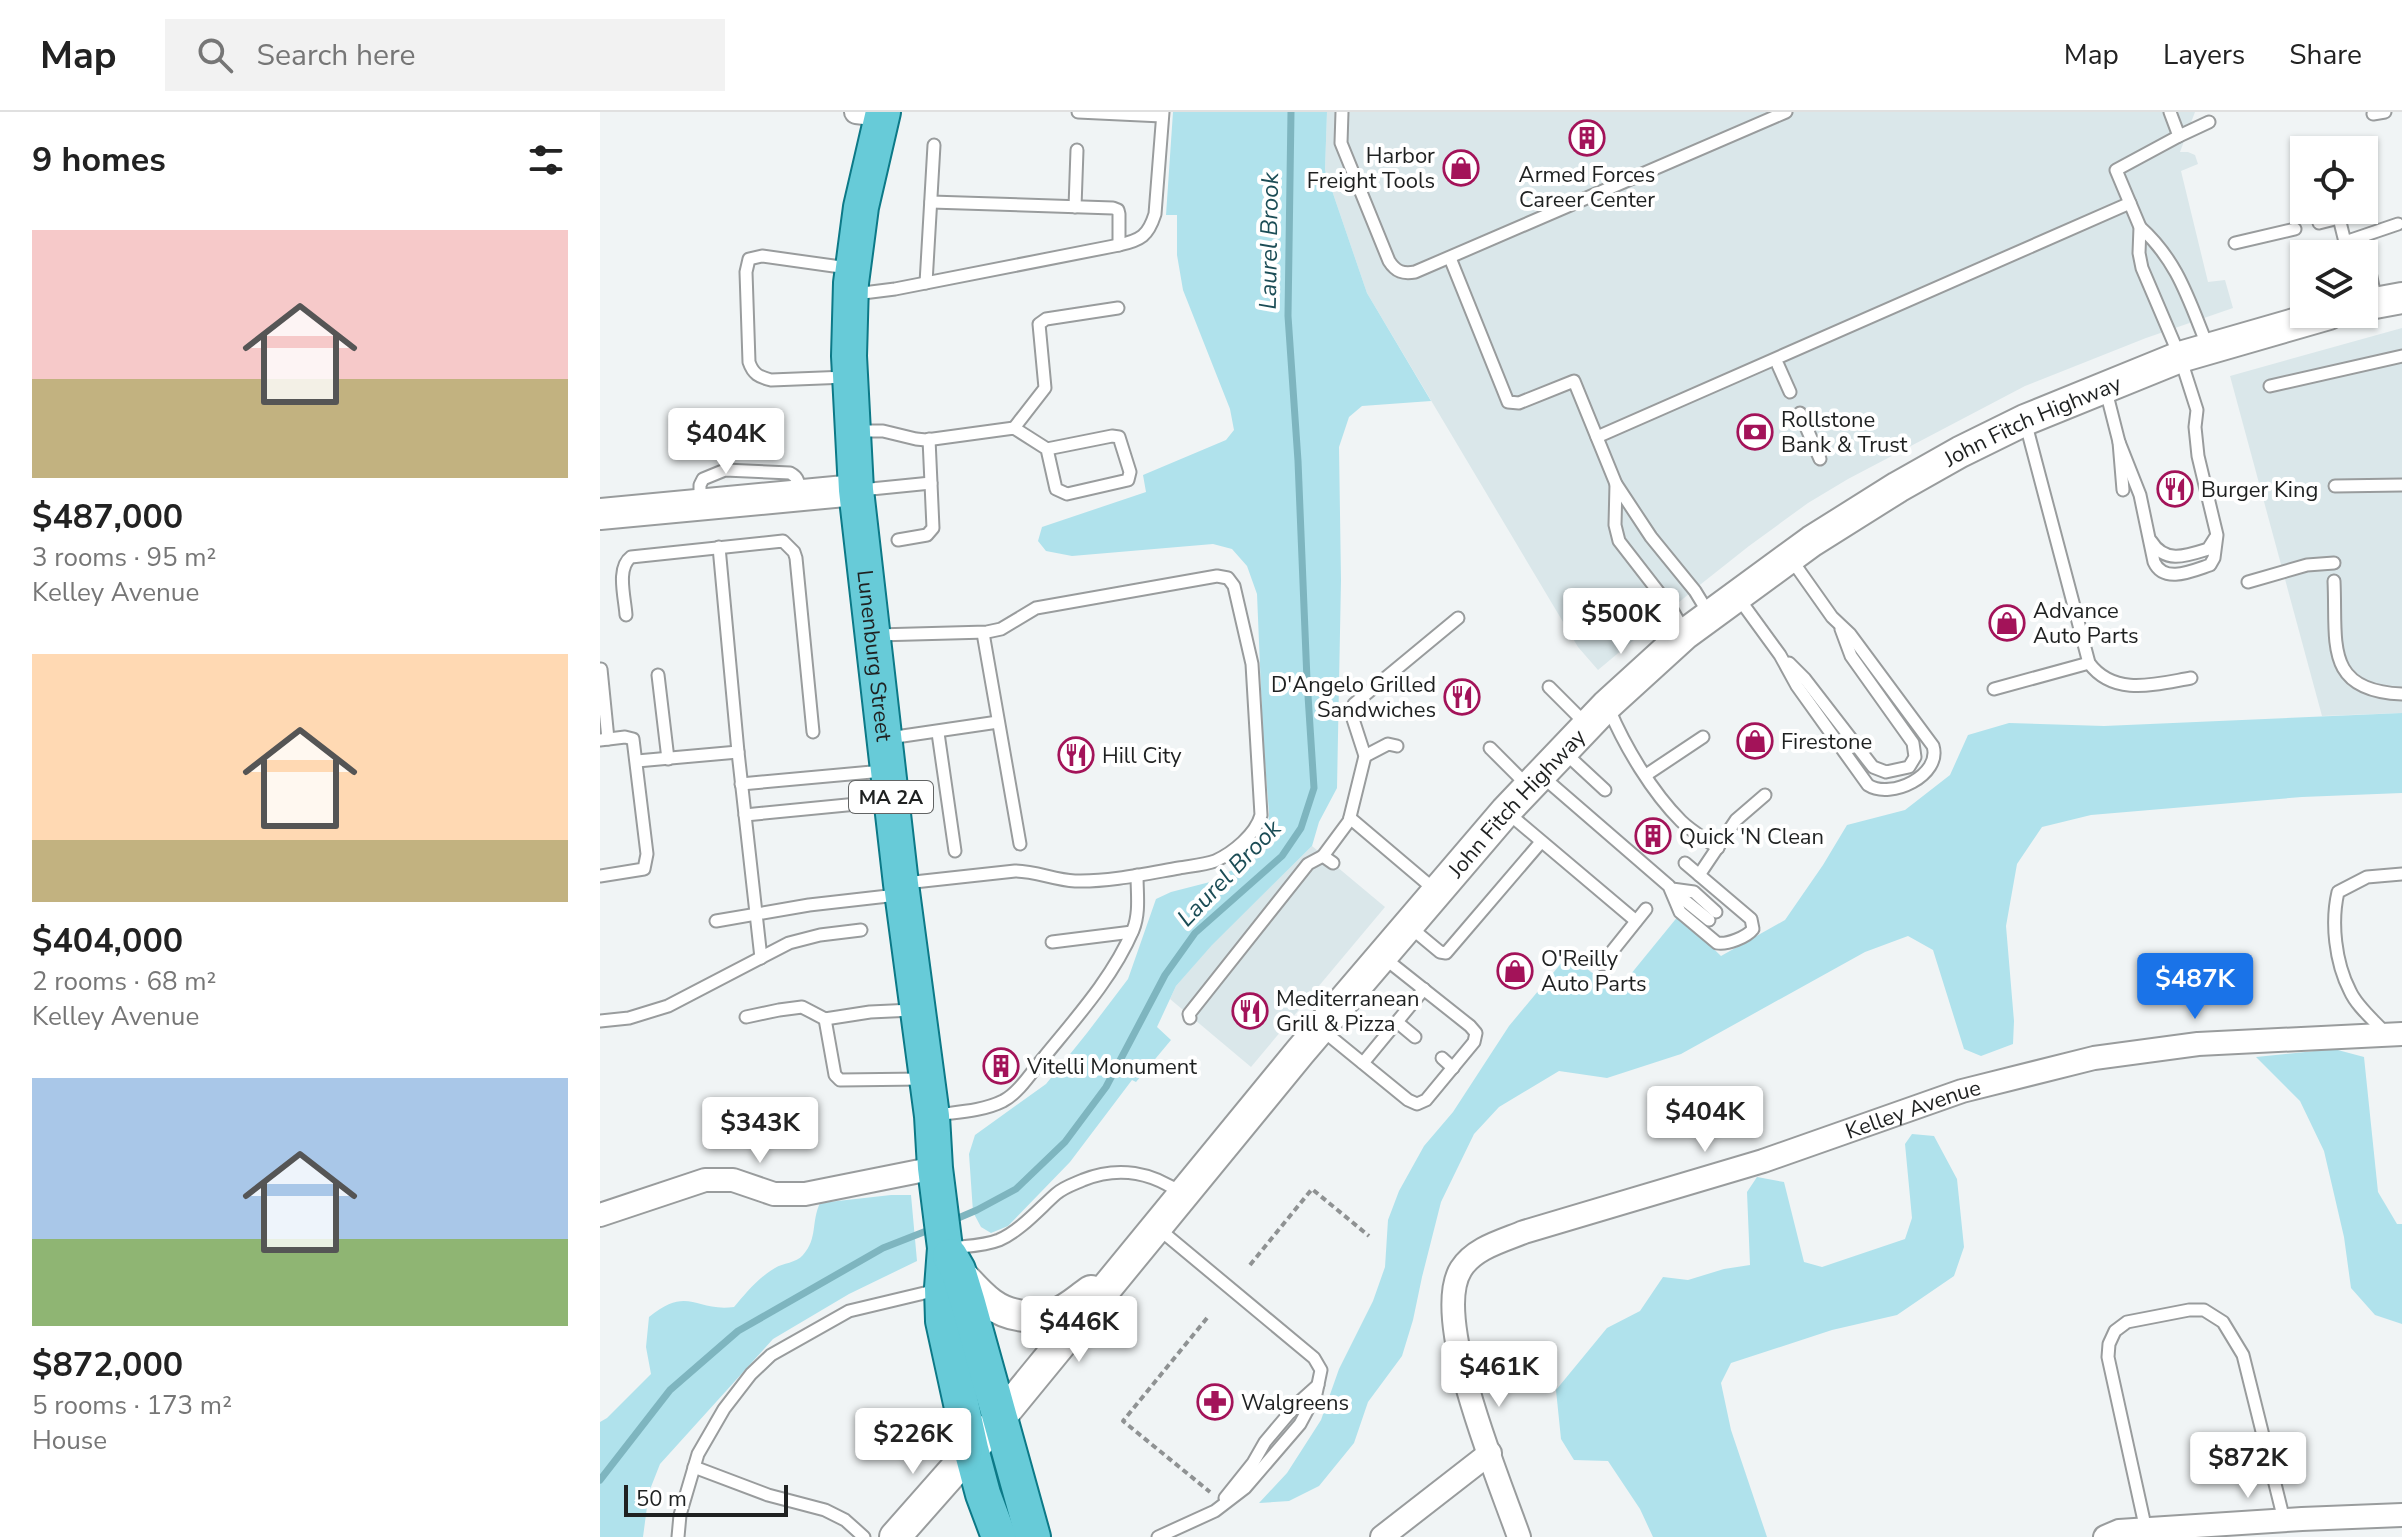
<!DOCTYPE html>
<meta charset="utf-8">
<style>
body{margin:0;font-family:"Nunito Sans",sans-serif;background:#f2f2f2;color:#222;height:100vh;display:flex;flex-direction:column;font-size:30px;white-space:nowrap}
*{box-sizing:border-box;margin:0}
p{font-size:26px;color:#767676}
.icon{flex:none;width:44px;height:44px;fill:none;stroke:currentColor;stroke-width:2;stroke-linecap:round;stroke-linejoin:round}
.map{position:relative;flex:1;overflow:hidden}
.side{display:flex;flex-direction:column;background:#fff;width:600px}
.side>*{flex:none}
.buttons{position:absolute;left:1690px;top:24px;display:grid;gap:16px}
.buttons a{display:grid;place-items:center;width:88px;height:88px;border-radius:0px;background:#fff;box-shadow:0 2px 6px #0004;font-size:40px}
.scale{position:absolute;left:24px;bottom:20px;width:164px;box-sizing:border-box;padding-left:8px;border:4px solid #1f2121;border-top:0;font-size:22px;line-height:28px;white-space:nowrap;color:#1f2121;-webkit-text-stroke:6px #fff;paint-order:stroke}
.price{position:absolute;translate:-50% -68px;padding:0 18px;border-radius:8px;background:#fff;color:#222;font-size:26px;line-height:52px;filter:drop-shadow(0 2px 4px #0008)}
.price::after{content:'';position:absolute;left:50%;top:48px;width:24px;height:18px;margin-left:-12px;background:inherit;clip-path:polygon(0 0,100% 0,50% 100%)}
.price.active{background:#1a73e8;color:#fff}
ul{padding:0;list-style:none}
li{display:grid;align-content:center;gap:16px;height:424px;padding:0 32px}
li span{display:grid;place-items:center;height:248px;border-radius:0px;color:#555}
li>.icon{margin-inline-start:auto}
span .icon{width:144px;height:144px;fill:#fffc;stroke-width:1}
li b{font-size:34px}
h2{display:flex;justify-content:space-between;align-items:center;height:96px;padding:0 32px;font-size:34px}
header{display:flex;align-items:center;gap:48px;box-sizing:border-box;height:112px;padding:0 40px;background:#fff;border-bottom:2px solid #e0e0e0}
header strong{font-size:38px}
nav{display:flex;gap:44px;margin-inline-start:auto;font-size:28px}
.search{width:560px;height:72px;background:#f2f2f2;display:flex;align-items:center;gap:20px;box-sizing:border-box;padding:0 28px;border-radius:0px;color:#767676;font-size:30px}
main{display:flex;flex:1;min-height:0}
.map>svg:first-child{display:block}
.built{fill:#dae7ea}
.green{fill:#b0e2ec}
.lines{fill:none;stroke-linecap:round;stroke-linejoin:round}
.stream{stroke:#7eb5bf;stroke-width:7}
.lane-casing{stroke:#999c9d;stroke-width:15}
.street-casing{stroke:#999c9d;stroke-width:26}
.secondary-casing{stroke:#999c9d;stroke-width:34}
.primary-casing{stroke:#0c7987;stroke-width:38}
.path{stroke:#8f9293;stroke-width:4;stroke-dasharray:6 4;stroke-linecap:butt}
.lane{stroke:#fff;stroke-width:11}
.street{stroke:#fff;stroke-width:22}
.secondary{stroke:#fff;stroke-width:30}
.primary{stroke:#67cbd8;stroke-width:34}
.labels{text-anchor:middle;stroke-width:8;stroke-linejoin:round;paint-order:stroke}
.shield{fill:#fff;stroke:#626464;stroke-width:2}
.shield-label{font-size:20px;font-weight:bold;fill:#1f2121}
.poi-label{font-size:22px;fill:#1f2121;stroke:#fff;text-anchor:start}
.street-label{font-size:22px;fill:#1f2121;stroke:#fff}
.water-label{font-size:24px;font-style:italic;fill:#1c4d56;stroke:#fff}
</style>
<header>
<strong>Map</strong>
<div class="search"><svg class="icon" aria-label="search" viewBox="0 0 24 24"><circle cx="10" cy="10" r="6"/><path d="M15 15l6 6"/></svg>Search here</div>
<nav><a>Map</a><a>Layers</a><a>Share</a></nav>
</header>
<main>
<section class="side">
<h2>9 homes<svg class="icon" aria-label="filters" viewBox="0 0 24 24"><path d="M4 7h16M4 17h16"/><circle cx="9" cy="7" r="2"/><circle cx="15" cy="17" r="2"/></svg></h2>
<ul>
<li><span style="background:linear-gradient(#f6c9c9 60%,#c2b280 0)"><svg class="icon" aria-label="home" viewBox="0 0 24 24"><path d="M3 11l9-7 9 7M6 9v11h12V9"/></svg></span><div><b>$487,000</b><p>3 rooms · 95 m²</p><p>Kelley Avenue</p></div></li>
<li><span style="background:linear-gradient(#ffd9b3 75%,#c2b280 0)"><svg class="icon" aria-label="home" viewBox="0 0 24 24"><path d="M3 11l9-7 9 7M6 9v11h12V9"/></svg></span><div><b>$404,000</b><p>2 rooms · 68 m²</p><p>Kelley Avenue</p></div></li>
<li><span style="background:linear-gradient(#a9c7e8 65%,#8fb573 0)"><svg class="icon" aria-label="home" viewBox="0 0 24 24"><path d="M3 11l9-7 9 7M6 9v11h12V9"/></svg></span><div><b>$872,000</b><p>5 rooms · 173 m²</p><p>House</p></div></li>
</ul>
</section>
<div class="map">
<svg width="1802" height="1425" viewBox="0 0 1802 1425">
<rect width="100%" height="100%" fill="#f0f4f5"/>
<!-- built -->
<g class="built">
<path d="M727,0H1595L1580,40H1588L1595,43L1598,52L1581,59L1608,170L1625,168L1633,196L1546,226L1425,274L1248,367L1208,391L1149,434L1096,476L998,558L978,535L767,181L725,58Z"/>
<path d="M1802,216V601L1722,604L1630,264Z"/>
<path d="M712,734L785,795L651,955L570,887L576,874L611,833Z"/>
</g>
<!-- green -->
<g class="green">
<path d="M573,0H727L725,58L767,181L831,289L762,294L749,305L739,335L741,468L737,676L719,710L712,734L612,833L576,874L557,915L571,928L536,970L532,968L470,1050L408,1114L391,1121L381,1115L373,1100L369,1042L375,1023L446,972L487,921L528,867L556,787L571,780L610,770L647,750L668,722L669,700L663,627L657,482L647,454L632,437L613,432L472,444L446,439L438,429L442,415L546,380L543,363L626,328L634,318L630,297L583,178L577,143V103H566Z"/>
<path d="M1802,601V681L1702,685L1491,703L1442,715L1417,752L1406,814L1414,909L1413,932L1381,944L1364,937L1333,838L1308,824L1265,840L1081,942L1007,966L959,959L899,995L874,1022L841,1090L822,1165L813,1208L802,1244L768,1290L754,1331L719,1374L689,1389L659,1391L687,1361L721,1308L739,1257L773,1189L785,1155L788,1108L799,1079L824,1034L853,1000L909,914L968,843L1017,879L1079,803L1121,844L1185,808L1223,753L1247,713L1305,698L1350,663L1368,623L1409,611L1504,614Z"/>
<path d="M1734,937L1764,945L1778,1080L1797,1112H1802V1212L1775,1203L1751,1176L1744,1125L1724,1039L1700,989L1656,945Z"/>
<path d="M1312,1022L1334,1024L1357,1067L1364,1135L1354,1164L1297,1203L1232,1218L1131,1251L1121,1271L1131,1318L1167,1425H1053L1040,1397L1008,1349L974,1348L961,1327L956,1278L1007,1216L1040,1199L1063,1165L1088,1168L1124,1157L1150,1153L1147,1080L1157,1065L1184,1070L1204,1150L1222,1155L1305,1127L1312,1106L1305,1032Z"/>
<path d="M291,1083H311L317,1149L249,1182L173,1227L60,1352L49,1380L43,1425H0V1310L7,1306L51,1262L46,1235L49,1205C89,1173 94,1200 134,1195C146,1181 159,1165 175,1156C183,1151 196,1151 203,1143C218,1126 211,1110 220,1091Z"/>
</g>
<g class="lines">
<!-- stream -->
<g class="stream">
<path d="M349,1110L377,1098L416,1077L465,1030L506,975L565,863L595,821L682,744L701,716L714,676L707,568L698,349L688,204L691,0"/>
<path d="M0,1368L70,1278L138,1219L283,1136L334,1116"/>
</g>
<defs>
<g id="lane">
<path d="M478,0L562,4"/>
<path d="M742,0L741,31L789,149C796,160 803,162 815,160L1186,0"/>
<path d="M1570,0L1579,24"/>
<path d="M1773,2L1785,0"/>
<path d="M331,90L513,96L518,98L519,102V133"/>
<path d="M475,95L477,38"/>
<path d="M1737,98L1745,130L1798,112"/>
<path d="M1719,111L1739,106"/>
<path d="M1540,115C1578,149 1589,189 1608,235"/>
<path d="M1763,125L1776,190"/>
<path d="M1635,131L1695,117"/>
<path d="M850,146L908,290L919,291L974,269L1016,372L1051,425L1095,479L1109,502"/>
<path d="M326,171L334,33"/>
<path d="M255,182L295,177L519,133C541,128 548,124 555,102L563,0"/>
<path d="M1178,253L1190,280"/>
<path d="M247,265L171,268C159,265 153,262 149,250L146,160L149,147L162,144L248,156"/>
<path d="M1670,274L1802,244"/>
<path d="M1505,275L1519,330L1523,378"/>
<path d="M1200,301L1220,347"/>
<path d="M1425,309L1489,551C1514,585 1556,572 1591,566"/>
<path d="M414,316L445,276L439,212L446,207L518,196"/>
<path d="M257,319H283L316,327L326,328L414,316L447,337L456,377L467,382L528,368L530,360L519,325L512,324L447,337"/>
<path d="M997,325L1530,91"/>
<path d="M1519,330L1540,383L1554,450C1564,472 1592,459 1610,453L1614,446L1617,423L1598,344L1595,315L1597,298L1580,245L1542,156L1539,141L1540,115L1516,58L1579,24L1609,10"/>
<path d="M1016,372L1015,413L1019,429L1071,496L1085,521"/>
<path d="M1735,374L1802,373"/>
<path d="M261,378L331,371"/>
<path d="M100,389V373L103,367L125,358L190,361C200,366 199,373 199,383"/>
<path d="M298,428L327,423L333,416L329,327"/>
<path d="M1551,429C1565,452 1586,444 1608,437L1615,426"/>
<path d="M119,435L138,640L161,846"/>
<path d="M1734,469C1737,530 1723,579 1802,582"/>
<path d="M1648,470L1707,453L1734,451"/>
<path d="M1137,484L1180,543L1197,574L1268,673C1291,688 1342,663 1333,634L1250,522L1232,505L1191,447"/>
<path d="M26,503C25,486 16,456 31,445L183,429L194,440L196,446L213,620"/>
<path d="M383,521L420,732"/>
<path d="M277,523L387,520L401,517L436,496L617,464L628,466L634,474L652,552L661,703C656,722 633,741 615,749C604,753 590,754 579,756C545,762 509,770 475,769C454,768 436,759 415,759L305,771"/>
<path d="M1189,551L1205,567L1273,655L1286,660L1309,655L1315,645L1313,631L1251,544L1241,517"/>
<path d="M1,557L8,627"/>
<path d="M58,563L68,647"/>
<path d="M949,575L987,613"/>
<path d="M1394,577L1489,551"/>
<path d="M1009,597C1025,635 1052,680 1081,709C1092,720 1106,727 1118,736"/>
<path d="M338,621L355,739"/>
<path d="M289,626L398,610"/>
<path d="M0,628L25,625L33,627L47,742L44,757L0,764"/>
<path d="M890,636L928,674"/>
<path d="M964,640L1005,678"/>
<path d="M765,644L788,632L797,634"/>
<path d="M37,649L138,640"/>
<path d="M1046,663L1103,625"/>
<path d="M943,665L1069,774L1080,800L1117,831C1127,833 1147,825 1153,817L1151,807L1085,751"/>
<path d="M141,672L283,659"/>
<path d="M908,701L1036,809"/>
<path d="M145,703L288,689"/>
<path d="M750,706L835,778"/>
<path d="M733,751L723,744L749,709L765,644L752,604L754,592L858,506"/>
<path d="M1099,763L1136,708L1165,683"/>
<path d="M1072,777L1094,780L1116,800"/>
<path d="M1072,778L1109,808"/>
<path d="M116,809L209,793L297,783"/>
<path d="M810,815L840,840L846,841L941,730"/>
<path d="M452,830L532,820"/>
<path d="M1002,852L1046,797"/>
<path d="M146,905L179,898L202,895L225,907L270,900L313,898"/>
<path d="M590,906L589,902L708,752L723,744"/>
<path d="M225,907L235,963L240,968L322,967"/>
<path d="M0,909L29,906L68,894L189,831L220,823L261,818"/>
<path d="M797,910L815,925"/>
<path d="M721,917L808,988L817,992L826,988L874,930L876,921L870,914L783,845"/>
<path d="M1787,923C1775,909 1757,895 1750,879C1735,850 1731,810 1738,780L1767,765L1802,762"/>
<path d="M842,946L853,956"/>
<path d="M763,951L824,877"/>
<path d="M336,1003C358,1000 383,999 403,989C420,980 432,959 445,944C476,906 513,865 533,818C540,801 537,782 537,763"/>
<path d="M350,1136C366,1134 384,1134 399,1128C420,1119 439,1097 456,1082C464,1075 474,1072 483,1068C518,1054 552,1060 582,1082"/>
<path d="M94,1355L168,1383L225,1398L245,1408L264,1425"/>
<path d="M625,1386L653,1351L665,1330L698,1291L718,1273"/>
<path d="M1546,1418L1508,1245L1509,1232L1515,1219L1527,1210L1589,1198H1604L1623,1210L1643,1243L1684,1408"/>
<path d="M78,1425L80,1403L98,1342L124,1297L151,1262L171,1243L249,1199L337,1178"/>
<path d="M558,1425L615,1399L645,1376L700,1312L716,1282L721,1258L714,1246L559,1117"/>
</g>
<g id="street">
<path d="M256,0L282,3"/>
<path d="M0,1103L105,1068H133L174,1082H205L335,1056"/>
<path d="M782,1425L890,1341"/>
<path id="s1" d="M919,1425C900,1370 830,1206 861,1157C874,1136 902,1129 924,1120L1163,1049L1362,979L1494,946L1598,932L1802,922"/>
<path d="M1505,1425L1519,1419L1702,1407L1802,1403"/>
</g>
<g id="secondary">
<path d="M1764,193L1802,186"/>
<path d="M0,402L256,378"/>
<path d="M359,1160C379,1182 395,1203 427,1204C435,1205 445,1206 453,1203C467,1199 479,1187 491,1179"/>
<path id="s2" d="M295,1425L400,1306L700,940L906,699L1007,593L1085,522L1212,429L1298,375L1360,340L1425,308L1580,245L1729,202"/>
</g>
<g id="primary">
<path id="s3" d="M283,0L261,95L251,171L249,244L256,378L301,772L332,1004L335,1056L345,1136L342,1176L343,1209L371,1337L383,1382L399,1425"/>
<path d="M350,1144L358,1158L368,1191L433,1425"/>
</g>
</defs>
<!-- lane casing -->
<use href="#lane" class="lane-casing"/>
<!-- street casing -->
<use href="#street" class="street-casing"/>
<!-- secondary casing -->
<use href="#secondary" class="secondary-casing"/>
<!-- primary casing -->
<use href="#primary" class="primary-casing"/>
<!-- path -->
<g class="path">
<path d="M650,1153L712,1077L769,1124"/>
<path d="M607,1206L523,1309L610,1380"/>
</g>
<!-- lane -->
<use href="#lane" class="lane"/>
<!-- street -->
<use href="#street" class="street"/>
<!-- secondary -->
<use href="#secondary" class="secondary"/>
<!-- primary -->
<use href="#primary" class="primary"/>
</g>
<!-- icons -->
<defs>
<symbol id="building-ring" viewBox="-11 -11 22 22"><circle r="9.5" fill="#fff" stroke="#a31359" stroke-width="1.5"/><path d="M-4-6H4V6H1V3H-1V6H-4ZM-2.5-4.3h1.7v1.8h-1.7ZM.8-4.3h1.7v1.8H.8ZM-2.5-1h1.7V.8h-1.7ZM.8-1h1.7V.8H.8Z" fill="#a31359"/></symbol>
<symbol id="shop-ring" viewBox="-11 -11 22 22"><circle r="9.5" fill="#fff" stroke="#a31359" stroke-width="1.5"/><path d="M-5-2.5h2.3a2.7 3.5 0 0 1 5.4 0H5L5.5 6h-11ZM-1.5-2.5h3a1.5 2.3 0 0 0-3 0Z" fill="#a31359"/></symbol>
<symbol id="bank-ring" viewBox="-11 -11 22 22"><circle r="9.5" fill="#fff" stroke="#a31359" stroke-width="1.5"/><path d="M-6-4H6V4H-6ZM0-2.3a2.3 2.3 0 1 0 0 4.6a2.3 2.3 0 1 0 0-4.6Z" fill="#a31359"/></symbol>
<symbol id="restaurant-ring" viewBox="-11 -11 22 22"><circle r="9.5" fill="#fff" stroke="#a31359" stroke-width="1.5"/><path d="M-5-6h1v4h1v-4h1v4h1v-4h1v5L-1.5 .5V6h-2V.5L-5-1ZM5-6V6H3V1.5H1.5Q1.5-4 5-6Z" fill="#a31359"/></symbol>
<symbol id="pharmacy-ring" viewBox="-11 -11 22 22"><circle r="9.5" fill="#fff" stroke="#a31359" stroke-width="1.5"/><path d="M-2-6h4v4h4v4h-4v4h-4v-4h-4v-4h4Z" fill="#a31359"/></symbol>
</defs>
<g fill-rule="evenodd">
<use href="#building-ring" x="967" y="6" width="40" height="40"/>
<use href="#shop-ring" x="841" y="36" width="40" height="40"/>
<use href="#bank-ring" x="1135" y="300" width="40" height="40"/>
<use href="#restaurant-ring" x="1555" y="357" width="40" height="40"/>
<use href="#shop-ring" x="1387" y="491" width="40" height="40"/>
<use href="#restaurant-ring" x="842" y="565" width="40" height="40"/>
<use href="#shop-ring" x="1135" y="609" width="40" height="40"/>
<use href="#restaurant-ring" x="456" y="623" width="40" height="40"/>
<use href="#building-ring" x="1033" y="704" width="40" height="40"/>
<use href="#shop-ring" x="895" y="839" width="40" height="40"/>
<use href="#restaurant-ring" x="630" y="879" width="40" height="40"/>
<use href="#building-ring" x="381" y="934" width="40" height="40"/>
<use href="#pharmacy-ring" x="595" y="1270" width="40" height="40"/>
</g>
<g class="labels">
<!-- shield labels -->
<rect class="shield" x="249" y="669" width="84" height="32" rx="6"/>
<g class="shield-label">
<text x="291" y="692">MA 2A</text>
</g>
<!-- poi labels -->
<g class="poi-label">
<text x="835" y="51" text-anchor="end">Harbor<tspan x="835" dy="25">Freight Tools</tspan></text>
<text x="987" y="70" text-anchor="middle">Armed Forces<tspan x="987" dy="25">Career Center</tspan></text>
<text x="1181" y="315">Rollstone<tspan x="1181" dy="25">Bank &amp; Trust</tspan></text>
<text x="1601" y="385">Burger King</text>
<text x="1433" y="506">Advance<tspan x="1433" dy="25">Auto Parts</tspan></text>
<text x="836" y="580" text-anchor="end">D'Angelo Grilled<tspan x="836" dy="25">Sandwiches</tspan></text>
<text x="1181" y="637">Firestone</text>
<text x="502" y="651">Hill City</text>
<text x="1079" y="732">Quick 'N Clean</text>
<text x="941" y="854">O'Reilly<tspan x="941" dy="25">Auto Parts</tspan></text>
<text x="676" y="894">Mediterranean<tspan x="676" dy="25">Grill &amp; Pizza</tspan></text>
<text x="427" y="962">Vitelli Monument</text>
<text x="641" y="1298">Walgreens</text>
</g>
<!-- street labels -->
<g class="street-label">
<text dy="8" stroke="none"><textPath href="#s2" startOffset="1610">John Fitch Highway</textPath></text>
<text dy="8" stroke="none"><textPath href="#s3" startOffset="548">Lunenburg Street</textPath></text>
<text dy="8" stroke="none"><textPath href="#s2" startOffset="962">John Fitch Highway</textPath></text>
<text dy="8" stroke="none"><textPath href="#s1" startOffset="762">Kelley Avenue</textPath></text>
</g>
<!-- water labels -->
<g class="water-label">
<text transform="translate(669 129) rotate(-89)" y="8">Laurel Brook</text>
<text transform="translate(629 761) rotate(-46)" y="8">Laurel Brook</text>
</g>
</g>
</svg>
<div class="buttons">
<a><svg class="icon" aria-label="locate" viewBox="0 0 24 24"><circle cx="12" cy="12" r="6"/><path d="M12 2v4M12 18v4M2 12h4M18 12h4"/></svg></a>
<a><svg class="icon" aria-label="layers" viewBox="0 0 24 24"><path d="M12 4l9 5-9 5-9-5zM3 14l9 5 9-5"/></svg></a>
</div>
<div class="scale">50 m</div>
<b class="price" style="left:126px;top:364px">$404K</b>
<b class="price" style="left:1021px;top:544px">$500K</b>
<b class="price active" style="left:1595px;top:909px">$487K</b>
<b class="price" style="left:1105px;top:1042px">$404K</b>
<b class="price" style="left:160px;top:1053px">$343K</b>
<b class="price" style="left:479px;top:1252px">$446K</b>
<b class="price" style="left:899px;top:1297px">$461K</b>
<b class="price" style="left:313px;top:1364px">$226K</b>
<b class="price" style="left:1648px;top:1388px">$872K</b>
</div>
</main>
